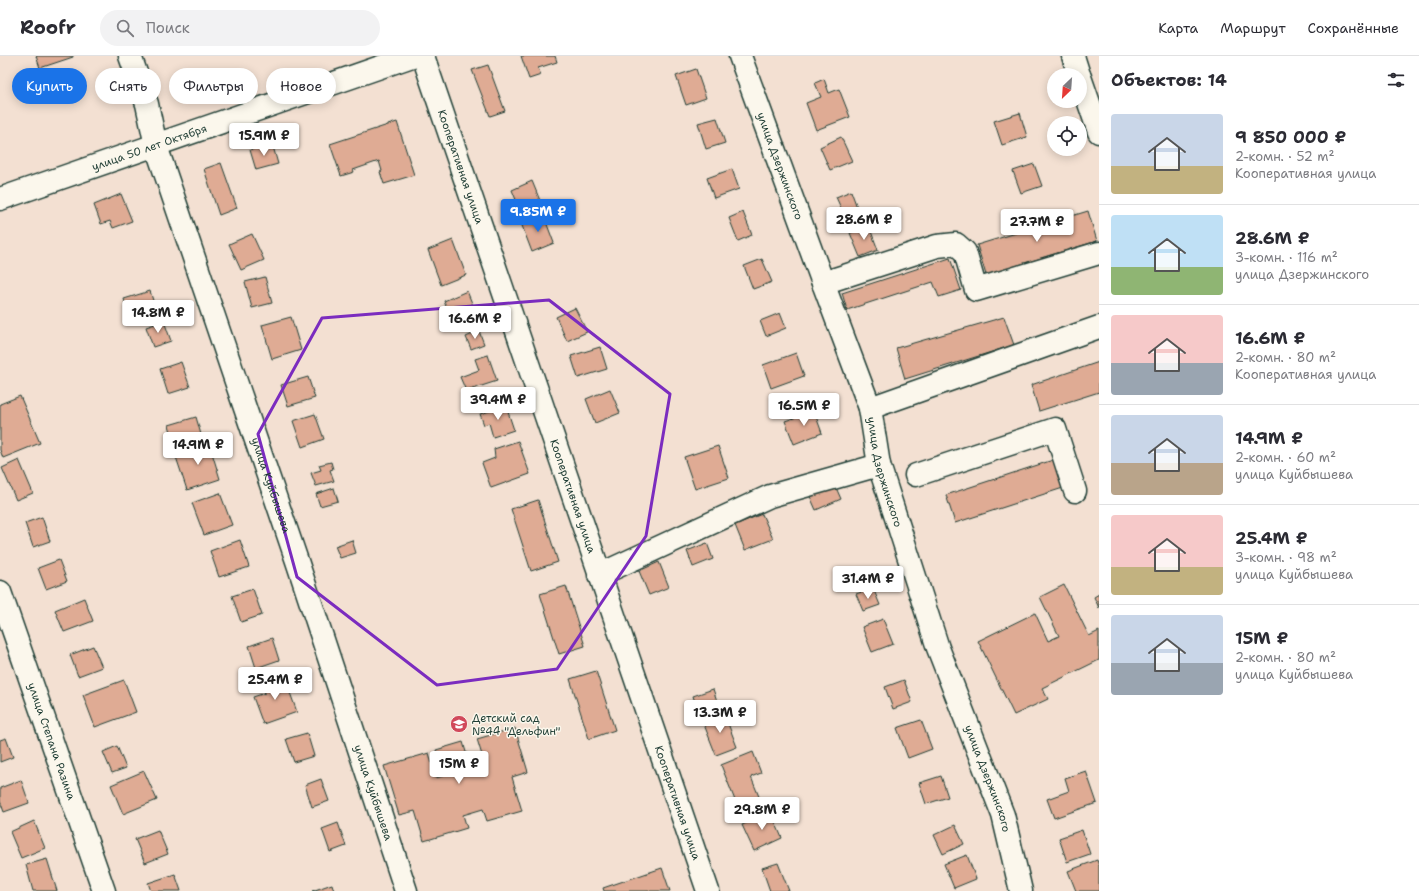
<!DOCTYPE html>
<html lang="ru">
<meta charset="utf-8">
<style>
body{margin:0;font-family:"Shantell Sans",sans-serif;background:#f2f2f3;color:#2b2b33;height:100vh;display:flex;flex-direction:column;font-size:15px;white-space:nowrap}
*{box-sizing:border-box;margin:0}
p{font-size:13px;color:#7c7c81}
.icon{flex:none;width:22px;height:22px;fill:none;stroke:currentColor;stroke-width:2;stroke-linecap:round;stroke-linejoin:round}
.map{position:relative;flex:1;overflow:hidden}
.side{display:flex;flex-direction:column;background:#fff;width:320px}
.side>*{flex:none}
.guide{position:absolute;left:12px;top:12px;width:380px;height:36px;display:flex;gap:8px}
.needle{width:26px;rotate:205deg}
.controls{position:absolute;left:1047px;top:12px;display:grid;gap:8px}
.controls a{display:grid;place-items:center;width:40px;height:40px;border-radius:50%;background:#fff;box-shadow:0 2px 10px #0003;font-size:20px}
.price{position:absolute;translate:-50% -34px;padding:0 9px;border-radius:4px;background:#fff;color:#222;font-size:13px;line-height:26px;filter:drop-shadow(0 1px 2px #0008)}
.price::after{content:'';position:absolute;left:50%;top:24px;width:12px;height:9px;margin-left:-6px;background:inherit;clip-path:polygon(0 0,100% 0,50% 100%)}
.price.on{background:#1a73e8;color:#fff}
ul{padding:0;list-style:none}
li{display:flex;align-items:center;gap:12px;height:100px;padding:0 12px}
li+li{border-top:1px solid #e1e1e2}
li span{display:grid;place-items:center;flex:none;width:112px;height:80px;border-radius:4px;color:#555}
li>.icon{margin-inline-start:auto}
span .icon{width:48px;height:48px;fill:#fffc;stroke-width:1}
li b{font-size:17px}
h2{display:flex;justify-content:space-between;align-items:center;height:48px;padding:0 12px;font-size:17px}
.tag{padding:0 14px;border-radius:18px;background:#fff;box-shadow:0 2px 10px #0003;font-size:14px;line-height:36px}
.tag.on{background:#1a73e8;color:#fff}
header{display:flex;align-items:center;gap:24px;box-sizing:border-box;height:56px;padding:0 20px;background:#fff;border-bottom:1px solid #e1e1e2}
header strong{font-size:19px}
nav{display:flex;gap:22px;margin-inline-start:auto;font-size:14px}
.search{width:280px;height:36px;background:#f2f2f3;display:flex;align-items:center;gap:10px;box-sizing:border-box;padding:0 14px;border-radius:22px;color:#7c7c81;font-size:15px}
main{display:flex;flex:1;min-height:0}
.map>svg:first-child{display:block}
.building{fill:#dfab94;stroke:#1f3d34}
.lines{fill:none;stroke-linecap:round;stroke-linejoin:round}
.minor-casing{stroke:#1f3d34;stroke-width:25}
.minor{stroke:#fbf7ec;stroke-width:22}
.marked{fill:none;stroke:#7b2cbf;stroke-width:3;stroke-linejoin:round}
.labels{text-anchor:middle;stroke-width:3;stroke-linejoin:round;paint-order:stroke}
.street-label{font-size:11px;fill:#1f3d34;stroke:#fbf7ec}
.poi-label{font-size:11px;fill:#1f3d34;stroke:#fbf7ec;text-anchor:start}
</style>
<header>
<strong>Roofr</strong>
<div class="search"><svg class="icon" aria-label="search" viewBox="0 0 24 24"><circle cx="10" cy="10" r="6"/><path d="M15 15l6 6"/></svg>Поиск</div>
<nav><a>Карта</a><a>Маршрут</a><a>Сохранённые</a></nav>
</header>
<main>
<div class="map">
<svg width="1099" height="835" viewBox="0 0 1099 835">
<rect width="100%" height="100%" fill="#f3e0d2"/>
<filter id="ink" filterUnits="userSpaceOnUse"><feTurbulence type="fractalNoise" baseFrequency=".025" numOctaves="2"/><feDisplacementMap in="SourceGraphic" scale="8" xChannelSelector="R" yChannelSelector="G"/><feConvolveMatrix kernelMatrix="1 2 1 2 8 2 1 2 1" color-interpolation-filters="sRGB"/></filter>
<g filter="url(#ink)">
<!-- building -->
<g class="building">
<path d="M36,0H73V1L40,12Z"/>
<path d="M521,0H555L557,6L538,12L541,19L529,23Z"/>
<path d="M488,9L505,55L490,60L472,14Z"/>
<path d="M696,13L706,42L686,49L676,20Z"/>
<path d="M824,23L829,37L839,33L850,61L816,74L806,47L821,41L815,27Z"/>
<path d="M1020,57L1027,81L1002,89L994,65Z"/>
<path d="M717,62L725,87L706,93L698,67Z"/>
<path d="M397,66L414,119L384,128L380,116L382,115L379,105L353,114L354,116L341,120L330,88Z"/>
<path d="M841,81L852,105L830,114L820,91Z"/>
<path d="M272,87L278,108L256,114L250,94Z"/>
<path d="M221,107L237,152L219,159L204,113Z"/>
<path d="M1034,108L1042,130L1021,137L1013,115Z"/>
<path d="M732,113L739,133L714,142L707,122Z"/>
<path d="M532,125L541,147L521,156L512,134Z"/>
<path d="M851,135L858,154L844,159L836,141Z"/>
<path d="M121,138L132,165L113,172L110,165L101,168L94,149Z"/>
<path d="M1088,155L1097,185L986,219L977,189Z"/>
<path d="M743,156L752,179L738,185L729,162Z"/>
<path d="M543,158L554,187L532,196L521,167Z"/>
<path d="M869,170L878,194L860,201L850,177Z"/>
<path d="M252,178L264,204L241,214L229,188Z"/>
<path d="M453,184L466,219L441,229L428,194Z"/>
<path d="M950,202L961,234L939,241L933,226L847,254L842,237Z"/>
<path d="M762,203L772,226L753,233L744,210Z"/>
<path d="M265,221L272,247L252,252L245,226Z"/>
<path d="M150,235L156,254L130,262L124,243Z"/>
<path d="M467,235L476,257L452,266L444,245Z"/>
<path d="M575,252L587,276L567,285L556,261Z"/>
<path d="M780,257L786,272L766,280L760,265Z"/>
<path d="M291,261L301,294L272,303L262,269Z"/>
<path d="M1004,261L1014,289L905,323L896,292Z"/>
<path d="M164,265L171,285L153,291L146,271Z"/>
<path d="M479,275L484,288L471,293L466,281Z"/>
<path d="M600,291L607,313L578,322L571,300Z"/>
<path d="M796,297L804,320L771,332L763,309Z"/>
<path d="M488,299L497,325L466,335L460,321L479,314L475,303Z"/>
<path d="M181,306L190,331L168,338L160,313Z"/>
<path d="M1099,306V336L1039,355L1031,329Z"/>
<path d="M308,321L315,342L288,350L281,329Z"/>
<path d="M610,333L620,357L595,367L586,343Z"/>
<path d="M20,340L40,387L3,402L0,394V348Z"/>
<path d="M506,350L514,374L493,381L489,367L484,369L480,358Z"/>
<path d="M814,355L822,377L794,388L785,365Z"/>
<path d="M315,358L324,383L302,391L293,365Z"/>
<path d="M196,361L202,382L175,390L169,369Z"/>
<path d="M518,385L530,418L491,432L482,407L495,402L494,393Z"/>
<path d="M209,387L220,423L187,434L175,398Z"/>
<path d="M718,390L729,422L695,433L684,401Z"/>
<path d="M19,404L33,437L16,444L2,412Z"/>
<path d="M1053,404L1063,432L955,467L946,439Z"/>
<path d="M331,406L333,413L330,414L334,425L316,430L311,417L321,414L319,409Z"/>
<path d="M834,427L841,443L816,454L809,438Z"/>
<path d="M334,432L338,445L320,450L316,438Z"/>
<path d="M220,437L232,469L204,479L192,447Z"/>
<path d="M538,444L558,506L531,515L511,453Z"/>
<path d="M762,458L773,483L745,494L735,469Z"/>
<path d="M42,461L50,485L33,491L25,467Z"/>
<path d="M240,484L249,511L219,521L210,495Z"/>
<path d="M352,484L356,497L340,502L335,490Z"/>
<path d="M707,487L713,503L693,511L687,495Z"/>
<path d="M59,504L67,525L46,533L38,512Z"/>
<path d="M659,506L669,531L649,539L639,515Z"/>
<path d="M1064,529L1089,580L1099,575V604L1042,632L1048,643L1014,659L978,585L1035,557L1048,585L1059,580L1040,541Z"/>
<path d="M566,530L585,590L559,598L540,538Z"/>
<path d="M873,532L880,549L863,555L856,538Z"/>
<path d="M253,533L262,559L241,566L232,540Z"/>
<path d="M1099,538V552L1094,541Z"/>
<path d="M84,542L93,565L64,576L55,554Z"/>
<path d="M883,563L893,588L872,596L862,571Z"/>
<path d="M272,582L279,604L256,612L249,590Z"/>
<path d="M93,590L102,611L78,620L70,599Z"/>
<path d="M596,615L615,674L589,683L570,623Z"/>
<path d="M284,620L297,656L263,668L253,641L265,637L262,628Z"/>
<path d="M124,624L136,656L95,671L83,639Z"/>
<path d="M904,624L912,646L893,653L885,631Z"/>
<path d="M713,633L718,648L698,655L693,640Z"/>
<path d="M724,657L737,691L716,699L703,666Z"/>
<path d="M921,664L932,693L908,702L897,672Z"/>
<path d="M515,672L528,716L512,721L522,755L487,765L483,753L463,759L467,772L424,785L415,755L399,759L384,710L429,697L436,722L443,720L436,694L463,686L471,713L485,709L477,683Z"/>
<path d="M307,677L314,700L294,706L286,683Z"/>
<path d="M6,682L13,701L0,706V684Z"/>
<path d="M117,690L126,712L112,717L103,696Z"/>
<path d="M753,696L761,717L751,721L760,743L738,752L721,709Z"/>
<path d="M144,715L157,744L123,758L111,729Z"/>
<path d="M1086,715L1097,747L1054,762L1047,743L1069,735L1065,722Z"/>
<path d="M941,720L948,741L926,748L919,727Z"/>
<path d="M321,723L329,745L312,751L305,729Z"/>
<path d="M21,724L29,747L4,756L0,745V732Z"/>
<path d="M771,756L782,782L754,795L742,769Z"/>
<path d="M34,765L45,792L21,802L10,776Z"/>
<path d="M338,767L346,790L330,796L322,773Z"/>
<path d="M955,769L964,788L943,798L934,779Z"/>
<path d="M158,774L168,798L145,807L135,783Z"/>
<path d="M1082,774L1090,798L1067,806L1059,782Z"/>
<path d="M967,799L976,823L954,832L944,808Z"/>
<path d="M47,803L57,835H33L26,809Z"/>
<path d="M1097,804L1099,810V835H1076L1068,815Z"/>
<path d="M778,807L789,835H770L762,812Z"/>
<path d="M662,812L670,835H604L603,832Z"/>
<path d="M175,818L181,835H151L148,827Z"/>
<path d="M332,828L334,835H312Z"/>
</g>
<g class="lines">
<defs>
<g id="minor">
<path id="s1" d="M130,0L147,48L156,90L297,505L406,835"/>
<path id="s2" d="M423,0L708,835"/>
<path id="s3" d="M740,0L823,227L870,352L879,409L938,592L1003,759L1021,835"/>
<path d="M1073,0L1079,19"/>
<path d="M1080,21L1099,76"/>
<path id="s4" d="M0,143L412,0"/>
<path d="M823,227L937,190L956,188L965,196L976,234L1099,197"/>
<path d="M870,352L1099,271"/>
<path d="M916,419L1055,373L1075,435"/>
<path d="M599,519L770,440L879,409"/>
<path id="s5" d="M0,536L104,835"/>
</g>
</defs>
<!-- minor casing -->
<use href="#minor" class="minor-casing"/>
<!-- minor -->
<use href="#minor" class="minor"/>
</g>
</g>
<!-- marked area -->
<path class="marked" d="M549,244L670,338L646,480L557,613L437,629L297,521L258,378L322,262Z"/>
<!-- icons -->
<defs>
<symbol id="school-disc" viewBox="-11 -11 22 22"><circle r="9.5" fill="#d1495b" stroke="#fbf7ec"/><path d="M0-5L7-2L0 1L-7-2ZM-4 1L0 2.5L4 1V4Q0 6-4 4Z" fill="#fff"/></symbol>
</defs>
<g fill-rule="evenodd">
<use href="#school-disc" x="449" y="658" width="20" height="20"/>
</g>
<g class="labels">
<!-- street labels -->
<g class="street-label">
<text dy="4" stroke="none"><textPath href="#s4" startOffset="158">улица 50 лет Октября</textPath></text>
<text dy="4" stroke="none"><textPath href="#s3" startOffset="117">улица Дзержинского</textPath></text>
<text dy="4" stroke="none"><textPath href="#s2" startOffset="117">Кооперативная улица</textPath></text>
<text dy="4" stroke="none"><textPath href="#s3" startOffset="441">улица Дзержинского</textPath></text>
<text dy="4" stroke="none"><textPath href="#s1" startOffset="452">улица Куйбышева</textPath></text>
<text dy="4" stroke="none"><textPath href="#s2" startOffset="465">Кооперативная улица</textPath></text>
<text dy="4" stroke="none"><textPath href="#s5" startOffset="158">улица Степана Разина</textPath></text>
<text dy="4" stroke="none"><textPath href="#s3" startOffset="765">улица Дзержинского</textPath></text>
<text dy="4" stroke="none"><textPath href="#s1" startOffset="776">улица Куйбышева</textPath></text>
<text dy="4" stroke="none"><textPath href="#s2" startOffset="789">Кооперативная улица</textPath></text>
</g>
<!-- poi labels -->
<g class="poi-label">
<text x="472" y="666">Детский сад<tspan x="472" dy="13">№44 "Дельфин"</tspan></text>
</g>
</g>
</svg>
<div class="controls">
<a><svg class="needle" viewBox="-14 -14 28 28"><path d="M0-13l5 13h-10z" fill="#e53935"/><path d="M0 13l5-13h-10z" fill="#7c7c81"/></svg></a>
<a><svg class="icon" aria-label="locate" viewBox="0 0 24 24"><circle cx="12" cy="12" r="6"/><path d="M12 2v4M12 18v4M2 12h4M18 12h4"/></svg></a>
</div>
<b class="price" style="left:264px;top:101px">15.9M ₽</b>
<b class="price on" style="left:538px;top:177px">9.85M ₽</b>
<b class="price" style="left:864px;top:185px">28.6M ₽</b>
<b class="price" style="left:1037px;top:187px">27.7M ₽</b>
<b class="price" style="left:158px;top:278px">14.8M ₽</b>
<b class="price" style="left:475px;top:284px">16.6M ₽</b>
<b class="price" style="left:498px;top:365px">39.4M ₽</b>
<b class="price" style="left:804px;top:371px">16.5M ₽</b>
<b class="price" style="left:198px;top:410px">14.9M ₽</b>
<b class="price" style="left:868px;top:544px">31.4M ₽</b>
<b class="price" style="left:275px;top:645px">25.4M ₽</b>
<b class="price" style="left:720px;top:678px">13.3M ₽</b>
<b class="price" style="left:459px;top:729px">15M ₽</b>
<b class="price" style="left:762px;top:775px">29.8M ₽</b>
<div class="guide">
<a class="tag on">Купить</a>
<a class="tag">Снять</a>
<a class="tag">Фильтры</a>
<a class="tag">Новое</a>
</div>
</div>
<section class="side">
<h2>Объектов: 14<svg class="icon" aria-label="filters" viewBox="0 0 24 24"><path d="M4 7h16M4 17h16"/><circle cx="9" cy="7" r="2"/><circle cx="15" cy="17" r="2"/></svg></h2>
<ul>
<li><span style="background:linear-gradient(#c9d6e8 65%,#c2b280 0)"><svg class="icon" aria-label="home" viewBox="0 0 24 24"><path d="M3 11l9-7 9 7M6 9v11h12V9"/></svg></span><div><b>9 850 000 ₽</b><p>2-комн. · 52 m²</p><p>Кооперативная улица</p></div></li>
<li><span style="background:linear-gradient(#bfe0f5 65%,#8fb573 0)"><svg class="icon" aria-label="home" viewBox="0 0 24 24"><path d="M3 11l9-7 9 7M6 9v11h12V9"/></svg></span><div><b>28.6M ₽</b><p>3-комн. · 116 m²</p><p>улица Дзержинского</p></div></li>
<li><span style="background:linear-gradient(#f6c9c9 60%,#9aa5b1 0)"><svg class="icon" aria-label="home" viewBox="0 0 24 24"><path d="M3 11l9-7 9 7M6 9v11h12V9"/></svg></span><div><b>16.6M ₽</b><p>2-комн. · 80 m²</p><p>Кооперативная улица</p></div></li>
<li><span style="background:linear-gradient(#c9d6e8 60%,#b9a48a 0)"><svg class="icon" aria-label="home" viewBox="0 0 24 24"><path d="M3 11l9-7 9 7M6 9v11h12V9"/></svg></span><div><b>14.9M ₽</b><p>2-комн. · 60 m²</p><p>улица Куйбышева</p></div></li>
<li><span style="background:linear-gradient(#f6c9c9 65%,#c2b280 0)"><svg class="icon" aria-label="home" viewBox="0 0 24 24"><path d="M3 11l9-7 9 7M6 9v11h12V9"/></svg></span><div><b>25.4M ₽</b><p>3-комн. · 98 m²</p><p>улица Куйбышева</p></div></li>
<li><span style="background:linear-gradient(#c9d6e8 60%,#9aa5b1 0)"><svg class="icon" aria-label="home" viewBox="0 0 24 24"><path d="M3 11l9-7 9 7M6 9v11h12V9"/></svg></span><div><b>15M ₽</b><p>2-комн. · 80 m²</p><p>улица Куйбышева</p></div></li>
</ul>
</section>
</main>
